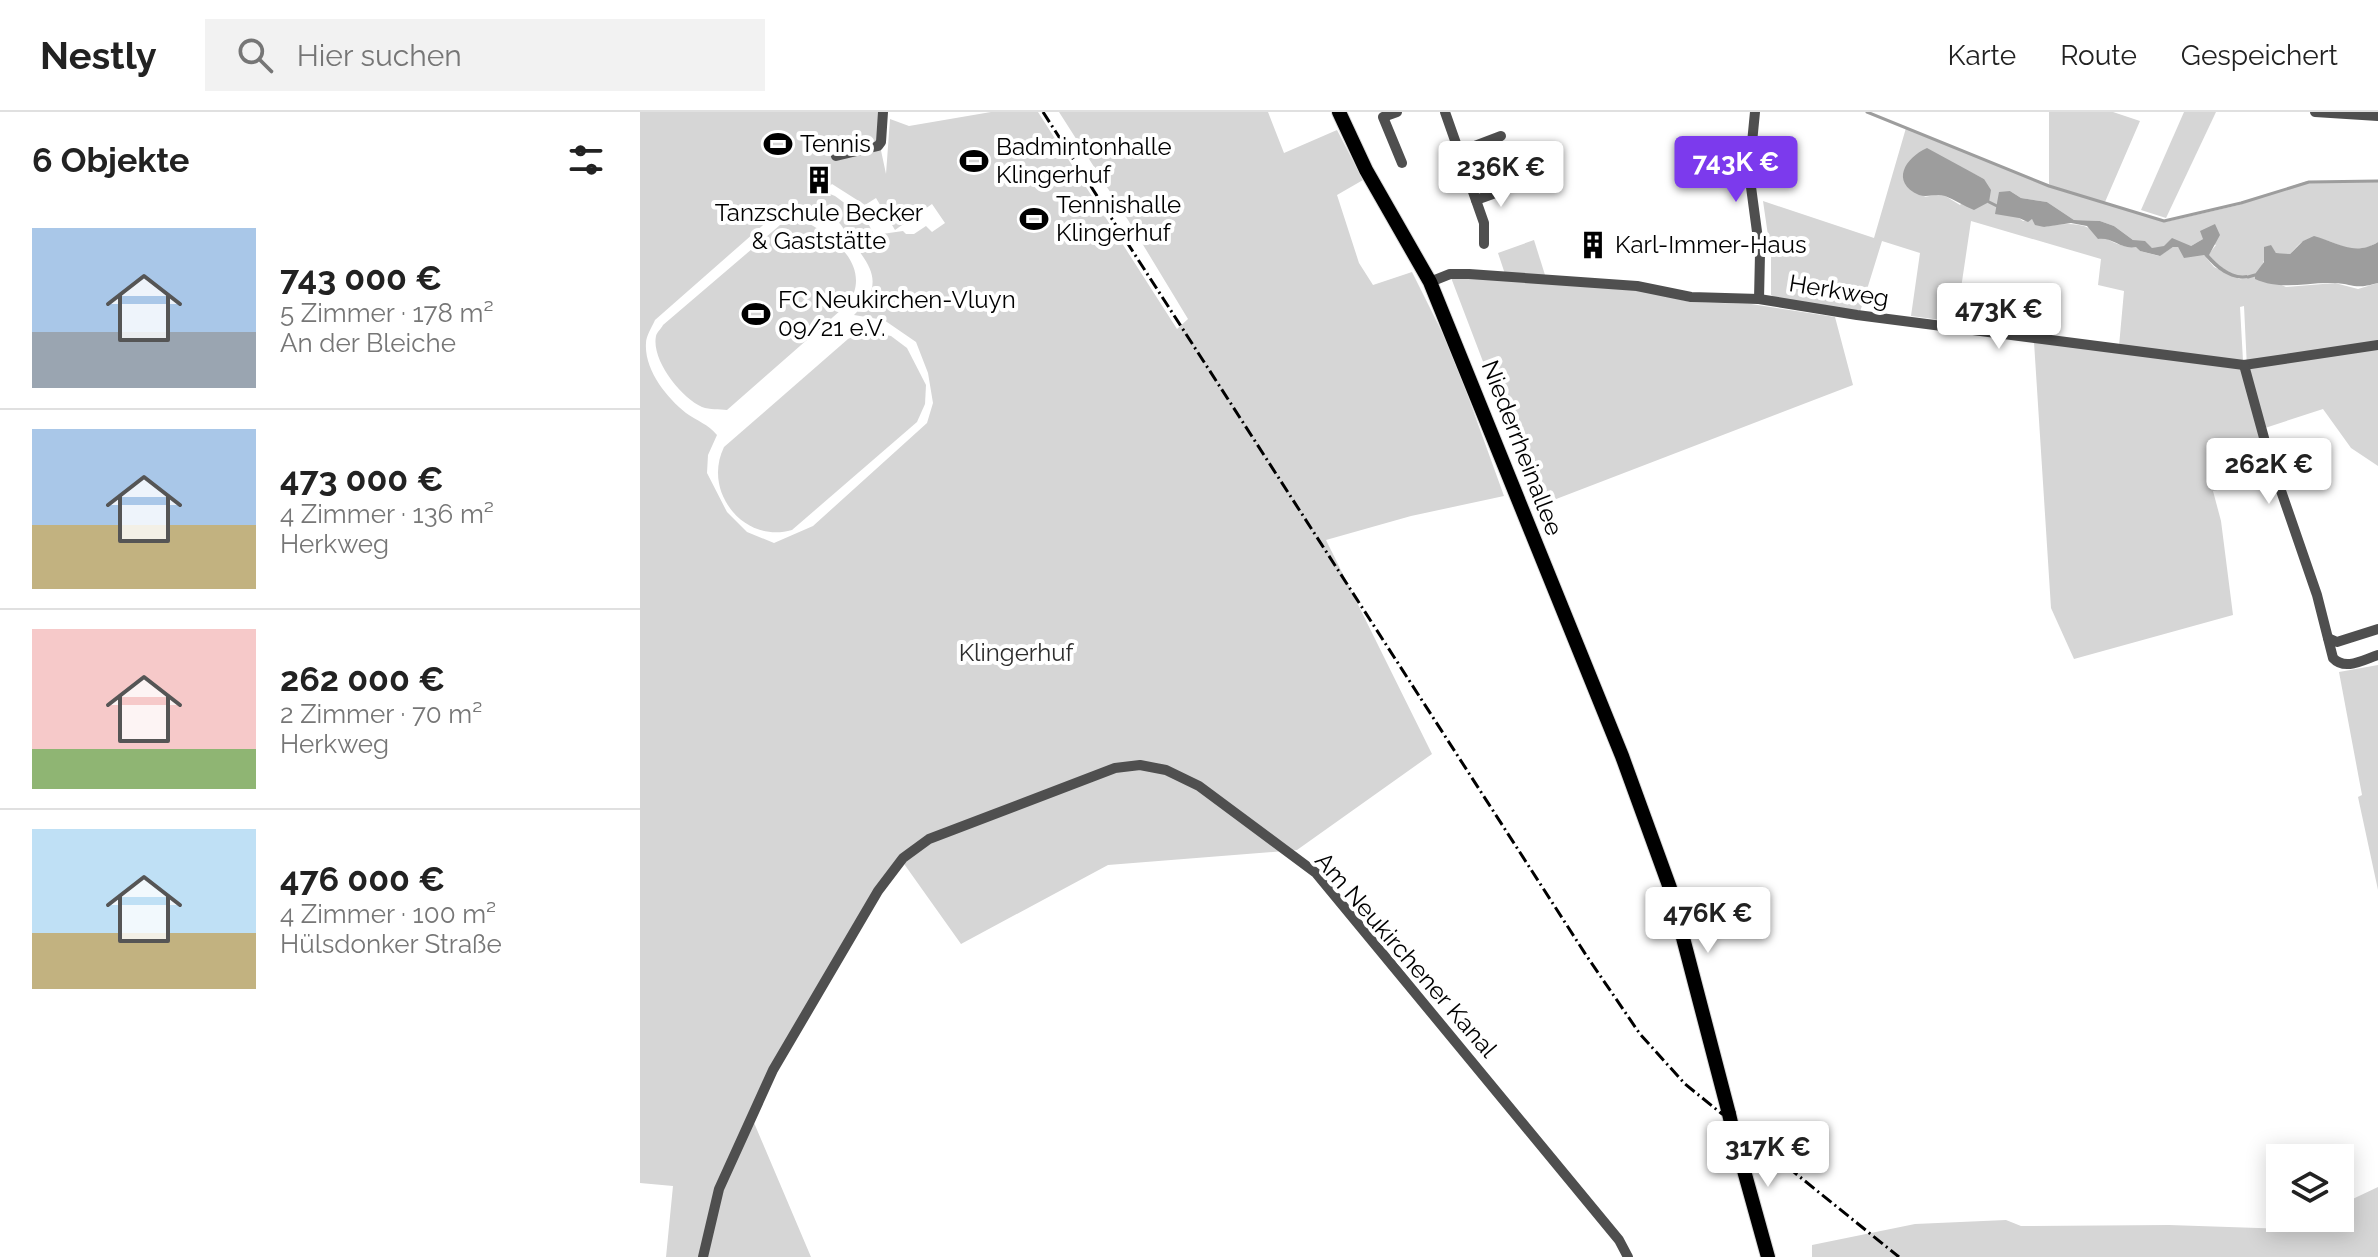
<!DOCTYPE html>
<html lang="de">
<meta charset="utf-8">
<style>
body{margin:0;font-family:Raleway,sans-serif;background:#f2f2f2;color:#222;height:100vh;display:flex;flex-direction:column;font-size:30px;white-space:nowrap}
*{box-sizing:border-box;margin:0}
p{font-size:26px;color:#767676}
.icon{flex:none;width:44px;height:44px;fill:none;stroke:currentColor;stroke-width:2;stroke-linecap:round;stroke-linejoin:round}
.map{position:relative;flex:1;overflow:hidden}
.details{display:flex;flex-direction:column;background:#fff;width:640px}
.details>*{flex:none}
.fabs{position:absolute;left:1626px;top:1032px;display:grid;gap:16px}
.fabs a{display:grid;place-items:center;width:88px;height:88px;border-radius:0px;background:#fff;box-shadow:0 4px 20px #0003;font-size:40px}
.price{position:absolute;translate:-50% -68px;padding:0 18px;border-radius:8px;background:#fff;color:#222;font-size:26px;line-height:52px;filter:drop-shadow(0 2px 4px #0008)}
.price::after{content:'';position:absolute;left:50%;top:48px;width:24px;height:18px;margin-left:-12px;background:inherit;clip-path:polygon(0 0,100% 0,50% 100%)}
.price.on{background:#7c3aed;color:#fff}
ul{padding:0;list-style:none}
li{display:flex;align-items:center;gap:24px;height:200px;padding:0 32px}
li+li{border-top:2px solid #e0e0e0}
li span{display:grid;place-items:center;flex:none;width:224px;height:160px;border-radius:0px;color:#555}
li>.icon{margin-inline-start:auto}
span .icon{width:96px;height:96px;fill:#fffc;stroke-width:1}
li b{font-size:34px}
h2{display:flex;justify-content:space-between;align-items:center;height:96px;padding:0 32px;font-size:34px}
header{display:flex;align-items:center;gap:48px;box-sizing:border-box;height:112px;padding:0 40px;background:#fff;border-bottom:2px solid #e0e0e0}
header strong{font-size:38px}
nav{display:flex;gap:44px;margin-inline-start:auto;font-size:28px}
.search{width:560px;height:72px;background:#f2f2f2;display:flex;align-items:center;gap:20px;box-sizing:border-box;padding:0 28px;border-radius:0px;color:#767676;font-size:30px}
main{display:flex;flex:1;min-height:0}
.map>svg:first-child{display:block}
.green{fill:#d6d6d6;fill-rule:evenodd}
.water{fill:#9d9d9d}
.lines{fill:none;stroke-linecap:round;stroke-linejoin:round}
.stream{stroke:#9d9d9d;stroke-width:3}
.major-casing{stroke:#dbdbdb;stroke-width:16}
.minor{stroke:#4f4f4f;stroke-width:10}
.major{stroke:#000;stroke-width:14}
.rail{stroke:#000;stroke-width:3;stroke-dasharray:12 4 2 4;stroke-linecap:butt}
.major-bridge-casing{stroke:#dbdbdb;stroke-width:16;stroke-linecap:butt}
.major-bridge{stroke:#000;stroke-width:14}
.labels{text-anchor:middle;stroke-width:8;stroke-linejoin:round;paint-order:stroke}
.poi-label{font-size:24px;fill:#000;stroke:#fff;text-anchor:start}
.street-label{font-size:24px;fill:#000;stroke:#fff}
.park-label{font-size:24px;fill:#2d2d2d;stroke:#fff}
</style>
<header>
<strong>Nestly</strong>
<div class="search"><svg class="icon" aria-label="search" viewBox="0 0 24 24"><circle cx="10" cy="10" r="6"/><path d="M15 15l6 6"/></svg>Hier suchen</div>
<nav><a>Karte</a><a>Route</a><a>Gespeichert</a></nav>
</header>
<main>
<section class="details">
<h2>6 Objekte<svg class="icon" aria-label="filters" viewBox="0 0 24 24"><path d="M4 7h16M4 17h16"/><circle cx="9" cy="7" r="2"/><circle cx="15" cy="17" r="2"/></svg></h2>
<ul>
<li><span style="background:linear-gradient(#a9c7e8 65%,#9aa5b1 0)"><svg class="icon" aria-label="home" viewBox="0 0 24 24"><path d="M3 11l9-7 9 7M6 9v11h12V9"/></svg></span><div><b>743 000 €</b><p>5 Zimmer · 178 m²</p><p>An der Bleiche</p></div></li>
<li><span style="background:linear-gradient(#a9c7e8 60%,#c2b280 0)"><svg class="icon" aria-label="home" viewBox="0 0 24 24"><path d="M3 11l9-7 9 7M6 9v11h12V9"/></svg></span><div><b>473 000 €</b><p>4 Zimmer · 136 m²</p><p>Herkweg</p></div></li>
<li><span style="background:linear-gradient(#f6c9c9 75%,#8fb573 0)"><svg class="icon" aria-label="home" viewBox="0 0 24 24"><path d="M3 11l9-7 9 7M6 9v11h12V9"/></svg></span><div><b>262 000 €</b><p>2 Zimmer · 70 m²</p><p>Herkweg</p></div></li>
<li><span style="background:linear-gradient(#bfe0f5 65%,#c2b280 0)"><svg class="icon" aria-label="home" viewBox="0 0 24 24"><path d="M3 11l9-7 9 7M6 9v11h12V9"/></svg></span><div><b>476 000 €</b><p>4 Zimmer · 100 m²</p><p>Hülsdonker Straße</p></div></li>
</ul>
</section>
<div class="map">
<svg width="1738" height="1145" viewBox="0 0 1738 1145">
<rect width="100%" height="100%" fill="#fff"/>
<!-- green -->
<g class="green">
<path d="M0,0H238L239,29L246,62L250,7L269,14L351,0H398L537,217L548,207L488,108L419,0H628L644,41L697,18L723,68L697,83L719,151L733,173L772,160L812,240L864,384L771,404L686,428L792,642L657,738L468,753L321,832L262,749L237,776L109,999L171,1145H26L33,1074L0,1071ZM192,72L225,93L236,86L255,118L292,92L305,111L292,120L286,114L274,122H266L263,119L242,122L238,131L226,107L195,84L185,80L179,84ZM147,92L152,103H171L168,98C177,105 189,104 198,110C202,113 206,121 209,126C233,156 245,173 214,203L244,208L276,230L288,261L293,291L287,311L173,414L134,431L107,420L87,400L67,361L68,343L77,323C68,312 57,309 46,301C27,286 4,258 6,231C6,224 12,215 15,208Z"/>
<path d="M1409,0H1473L1500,9L1465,90L1440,84L1525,110L1599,93L1667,69H1738V130C1706,151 1688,117 1664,129C1659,131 1654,138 1650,142L1636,141L1630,133L1620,159L1616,162L1646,175L1695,171L1718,177L1738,171V354L1711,336L1683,297L1625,316L1607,256L1604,194L1600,195L1603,249L1479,234L1484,179L1458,173L1461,147L1331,109L1316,210L1271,204L1280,141L1242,129L1220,200L1134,185L1131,183V144L1123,89L1234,126L1266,16L1409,75ZM1324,57L1344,67L1320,93L1302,82L1284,85ZM1370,79L1381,86L1407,90L1434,108L1460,109L1474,114L1493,128L1512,136L1551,134L1563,127L1576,133L1568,143L1579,154L1602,168L1574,155L1564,143C1554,142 1545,145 1538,135H1533L1519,144L1500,139L1496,134C1478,138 1464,123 1449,116C1435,110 1419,112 1404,115L1392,107L1383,109L1379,106Z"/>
<path d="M1544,0H1576L1526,106L1501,98Z"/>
<path d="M160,107C190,121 233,153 209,191L87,298C79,297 70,298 62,295C41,286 11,248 16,224C17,220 21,217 23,213L140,113Z"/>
<path d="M894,128L905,163L865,162L858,141Z"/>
<path d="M810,163L997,177L1050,190L1111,192L1195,205L1213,273L898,394Z"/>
<path d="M225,219L251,224L267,236L286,273L285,292L277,310L152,418C104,432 62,380 84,335L208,227Z"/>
<path d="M1394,230L1601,257L1634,365L1573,379L1581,409L1593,503L1434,547L1411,496Z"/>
<path d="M1738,553V778L1718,685L1722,683L1699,560Z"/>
<path d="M1738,1075V1145H1172V1133L1275,1112L1366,1108L1381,1114L1529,1113L1648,1117L1672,1106H1700V1093Z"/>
</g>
<!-- water -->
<g class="water">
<path d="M1287,36L1344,67L1351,78L1349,90L1334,98C1324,94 1315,88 1305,84C1296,81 1288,86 1279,83C1250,70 1265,46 1287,36Z"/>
<path d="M1370,79L1381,86L1407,90L1434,108L1460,109L1474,114L1493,128L1505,129L1512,136L1524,134L1532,126L1551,134L1563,127L1560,119L1575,112L1580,123L1569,143C1578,153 1592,166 1607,163L1608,166C1590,169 1575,156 1564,143L1544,146L1538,135H1533L1520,144L1500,139L1496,135C1481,138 1473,125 1458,127L1447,114L1431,111L1404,115L1395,113L1392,107L1388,110L1379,106L1355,102L1359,80Z"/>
<path d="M1674,124C1697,130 1714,145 1738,130V171C1713,178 1716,172 1693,171C1666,170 1642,179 1615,167V162L1624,150V135L1631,133L1636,141L1650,142L1663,129Z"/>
</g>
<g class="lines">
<!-- stream -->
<g class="stream">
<path d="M1227,0L1409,74L1524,109L1601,91L1669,70L1738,69"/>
<path d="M1349,90L1357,94"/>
<path d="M1608,165L1615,163"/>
</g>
<defs>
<g id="major">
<path d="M699,0L726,58L790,170L982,644L1030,776L1089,1002"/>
<path d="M1093,1019L1128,1145"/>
</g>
</defs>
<!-- major casing -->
<use href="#major" class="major-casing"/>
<!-- minor -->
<g class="minor">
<path d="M757,0L743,5L762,51"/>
<path d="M805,0L844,111V132"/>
<path d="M1115,0L1111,41V75L1120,142L1119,187"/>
<path d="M1675,0L1738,4"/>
<path d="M819,40L861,24"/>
<path d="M196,44L238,34L241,30L243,0"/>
<path d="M836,88L875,74"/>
<path d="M790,170L810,162H829L997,174L1051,185L1119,187L1217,203L1604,253L1738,233"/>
<path d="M1604,253L1629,344L1677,483L1693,546C1705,559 1723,548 1738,543"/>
<path d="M1688,526L1697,530L1738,517"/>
<path d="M63,1145L79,1077L133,958L238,779L263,746L289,727L475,656L500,653L526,658L559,674L676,761L979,1128L988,1145"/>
</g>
<!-- major -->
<use href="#major" class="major"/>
<!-- rail -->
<path class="rail" d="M403,0L946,843L1000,922L1045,972L1259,1145"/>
<defs>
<path id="major-bridge" d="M1089,1002L1093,1019"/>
</defs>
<!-- major-bridge casing -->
<use href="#major-bridge" class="major-bridge-casing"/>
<!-- major-bridge -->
<use href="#major-bridge" class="major-bridge"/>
</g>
<!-- icons -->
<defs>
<symbol id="stadium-bare" viewBox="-9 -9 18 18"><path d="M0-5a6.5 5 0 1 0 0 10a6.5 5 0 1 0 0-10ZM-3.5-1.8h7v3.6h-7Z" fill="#000" stroke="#fff" stroke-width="2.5" paint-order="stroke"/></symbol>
<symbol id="building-bare" viewBox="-9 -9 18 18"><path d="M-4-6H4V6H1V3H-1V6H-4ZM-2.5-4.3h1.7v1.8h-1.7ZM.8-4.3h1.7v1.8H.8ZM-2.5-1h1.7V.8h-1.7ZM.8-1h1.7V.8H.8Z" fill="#000" stroke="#fff" stroke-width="2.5" paint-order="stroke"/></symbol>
</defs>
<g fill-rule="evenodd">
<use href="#stadium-bare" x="118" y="12" width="40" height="40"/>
<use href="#stadium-bare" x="314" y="29" width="40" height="40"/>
<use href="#building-bare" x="159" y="48" width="40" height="40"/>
<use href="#stadium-bare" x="374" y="87" width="40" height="40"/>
<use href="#building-bare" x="933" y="113" width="40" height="40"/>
<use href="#stadium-bare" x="96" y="182" width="40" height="40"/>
</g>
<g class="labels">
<!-- poi labels -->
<g class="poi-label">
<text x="160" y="40">Tennis</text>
<text x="356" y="43">Badmintonhalle<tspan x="356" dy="28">Klingerhuf</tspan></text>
<text x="416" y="101">Tennishalle<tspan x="416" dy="28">Klingerhuf</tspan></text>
<text x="179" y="109" text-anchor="middle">Tanzschule Becker<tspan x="179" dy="28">&amp; Gaststätte</tspan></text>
<text x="975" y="141">Karl-Immer-Haus</text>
<text x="138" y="196">FC Neukirchen-Vluyn<tspan x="138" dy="28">09/21 e.V.</tspan></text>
</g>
<!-- street labels -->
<g class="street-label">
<text transform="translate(1199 179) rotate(9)" y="8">Herkweg</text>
<text transform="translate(882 336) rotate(69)" y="8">Niederrheinallee</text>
<text transform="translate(766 843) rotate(49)" y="8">Am Neukirchener Kanal</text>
</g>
<!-- park labels -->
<g class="park-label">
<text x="376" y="549">Klingerhuf</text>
</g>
</g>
</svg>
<div class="fabs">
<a><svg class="icon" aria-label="layers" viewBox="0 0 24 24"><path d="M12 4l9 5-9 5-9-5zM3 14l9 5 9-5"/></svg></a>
</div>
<b class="price on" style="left:1096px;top:92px">743K €</b>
<b class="price" style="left:861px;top:97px">236K €</b>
<b class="price" style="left:1359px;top:239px">473K €</b>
<b class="price" style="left:1629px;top:394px">262K €</b>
<b class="price" style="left:1068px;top:843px">476K €</b>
<b class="price" style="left:1128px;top:1077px">317K €</b>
</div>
</main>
